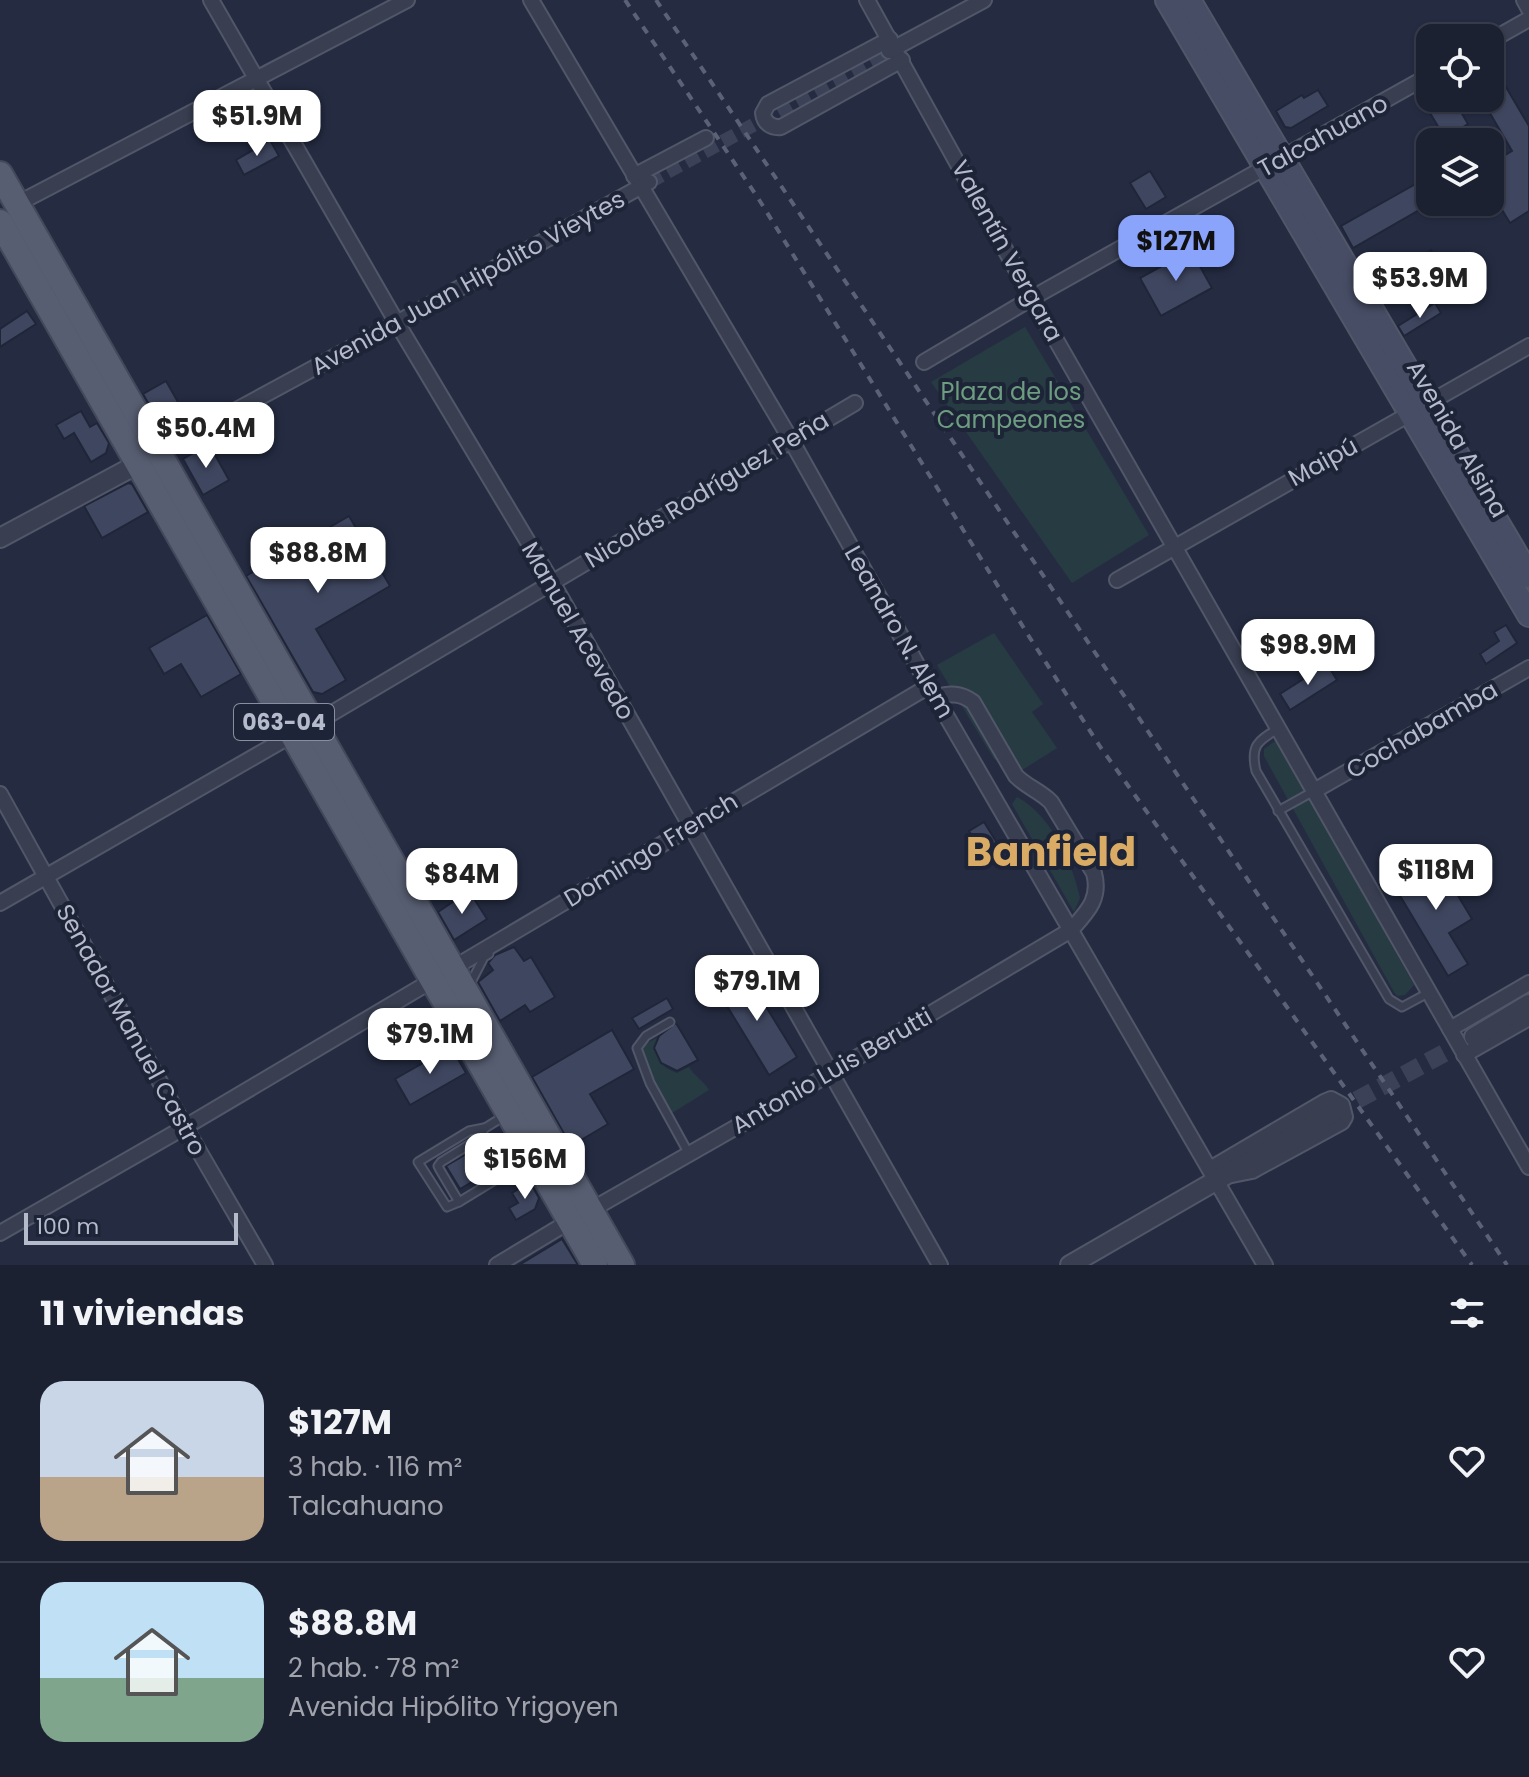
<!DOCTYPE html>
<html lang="es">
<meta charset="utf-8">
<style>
body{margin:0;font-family:Poppins,sans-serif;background:#25293a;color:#f1f3f6;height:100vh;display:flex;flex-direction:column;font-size:30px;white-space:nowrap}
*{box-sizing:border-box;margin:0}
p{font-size:26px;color:#a0a3ac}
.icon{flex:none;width:44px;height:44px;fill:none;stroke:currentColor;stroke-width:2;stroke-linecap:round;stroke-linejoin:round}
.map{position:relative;height:1265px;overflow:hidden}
.side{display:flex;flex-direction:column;background:#1c2132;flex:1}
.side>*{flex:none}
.controls{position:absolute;left:1416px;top:24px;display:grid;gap:16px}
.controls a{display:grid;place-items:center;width:88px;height:88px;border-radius:16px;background:#1c2132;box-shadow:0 2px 6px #0004,0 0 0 2px #3a3e4d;font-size:40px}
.scale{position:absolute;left:24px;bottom:20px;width:214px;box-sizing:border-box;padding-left:8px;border:4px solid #b6bbcc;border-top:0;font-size:22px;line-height:28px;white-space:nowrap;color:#b6bbcc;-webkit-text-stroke:6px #1e2437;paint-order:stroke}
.price{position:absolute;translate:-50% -68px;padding:0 18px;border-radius:16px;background:#fff;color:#222;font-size:26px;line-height:52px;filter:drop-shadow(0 2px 4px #0008)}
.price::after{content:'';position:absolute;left:50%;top:48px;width:24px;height:18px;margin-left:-12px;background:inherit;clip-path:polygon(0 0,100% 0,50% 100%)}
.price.on{background:#8ba4fb;color:#111}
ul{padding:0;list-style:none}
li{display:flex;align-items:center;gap:24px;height:200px;padding:0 40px}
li+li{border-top:2px solid #3a3e4d}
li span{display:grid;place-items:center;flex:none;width:224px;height:160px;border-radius:24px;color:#555}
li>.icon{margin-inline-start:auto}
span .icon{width:96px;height:96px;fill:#fffc;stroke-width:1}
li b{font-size:34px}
h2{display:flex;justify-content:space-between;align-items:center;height:96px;padding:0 40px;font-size:34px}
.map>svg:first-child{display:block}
.green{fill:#273b43}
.building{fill:#3f4760;stroke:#202639;stroke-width:2}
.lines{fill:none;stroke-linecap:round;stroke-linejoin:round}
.minor-tunnel{stroke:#3b4157;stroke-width:14;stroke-dasharray:14 7;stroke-linecap:butt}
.tertiary-tunnel{stroke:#3b4157;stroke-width:18;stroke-dasharray:18 9;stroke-linecap:butt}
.service-casing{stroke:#515769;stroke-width:11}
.minor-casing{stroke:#515769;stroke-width:18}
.tertiary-casing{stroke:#515769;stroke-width:22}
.secondary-casing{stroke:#515769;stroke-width:26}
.primary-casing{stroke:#43485b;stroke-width:28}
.service{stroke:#393f51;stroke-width:7}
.minor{stroke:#393f51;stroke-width:14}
.tertiary{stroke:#393f51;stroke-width:18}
.secondary{stroke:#474d65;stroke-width:22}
.primary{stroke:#575e71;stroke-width:24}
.rail{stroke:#5b6278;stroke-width:4;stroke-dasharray:8 8;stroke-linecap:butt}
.labels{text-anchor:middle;stroke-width:8;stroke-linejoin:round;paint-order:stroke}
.shield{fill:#1e2437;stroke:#888e9f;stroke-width:2}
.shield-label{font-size:22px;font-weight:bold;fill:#b6bbcc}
.street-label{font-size:24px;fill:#b6bbcc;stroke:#1e2437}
.park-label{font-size:24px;fill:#6d9d80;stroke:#1e2437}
.town-label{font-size:40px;font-weight:bold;fill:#d9ab64;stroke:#1e2437}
</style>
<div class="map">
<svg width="1529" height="1265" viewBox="0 0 1529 1265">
<rect width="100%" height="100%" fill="#252c42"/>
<!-- green -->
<g class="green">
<path d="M1025,327L1149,535L1072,583L931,382Z"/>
<path d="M994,633L1043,704L1032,712L1057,748L1019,772L994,759L937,665Z"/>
<path d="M1275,741L1280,744L1414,985L1405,995L1397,996L1394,992L1264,756V749Z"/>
<path d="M1017,797C1051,815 1072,862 1080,898L1074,912L1012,804Z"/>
<path d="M657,1038L654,1049L666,1068L677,1073L689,1067C694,1076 703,1080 709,1090L672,1113L650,1083L637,1048Z"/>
</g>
<!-- building -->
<g class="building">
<path d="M1490,60L1529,126V211L1510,223L1490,190V164L1512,151L1481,98H1490Z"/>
<path d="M1318,90L1328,106L1291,128L1285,127L1276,111L1302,95L1304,98Z"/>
<path d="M1444,98H1453L1468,124L1445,138L1427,108Z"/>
<path d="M270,140L279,156L244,175L236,160Z"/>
<path d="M1150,171L1166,197L1146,209L1130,183Z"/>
<path d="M1421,181L1430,196V202H1433L1353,248L1341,226Z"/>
<path d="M1191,250L1212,288L1161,316L1140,278Z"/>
<path d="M1431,250L1444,272L1399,299L1385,277Z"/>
<path d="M1435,303L1441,313L1404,336L1398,326Z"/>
<path d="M27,311L36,324L0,347V329Z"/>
<path d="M166,381L182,409L159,422L143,394Z"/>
<path d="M81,411L90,427L97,423L109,443L106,453L91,462L74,433L64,439L56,425Z"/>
<path d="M209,444L229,480L203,495L183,459Z"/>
<path d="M128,483L132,484L148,512L102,538L84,506Z"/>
<path d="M349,516L390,586L316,629L346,680L322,694L313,692L246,576Z"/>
<path d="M207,615L241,674L201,697L181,664L164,674L149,648Z"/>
<path d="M1506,625L1517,643L1486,664L1480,654L1499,641L1494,632Z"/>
<path d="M1327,664L1337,680L1290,710L1280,694Z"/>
<path d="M984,822L1002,851L987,861L969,831Z"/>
<path d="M1436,859L1472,919L1449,933L1468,964L1448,976L1393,884Z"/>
<path d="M469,891L487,919L454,940L438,912Z"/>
<path d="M514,947L524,961L531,957L555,997L530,1012L525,1005L500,1021L478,982L493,970L488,963L495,955Z"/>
<path d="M744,971L797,1057L769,1075L716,988Z"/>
<path d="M667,998L673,1009L639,1029L632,1018Z"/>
<path d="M676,1023L698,1060L677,1071L661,1063L654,1048L659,1036Z"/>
<path d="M612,1030L634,1069L590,1094L608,1124L571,1146L532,1077Z"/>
<path d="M451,1047L466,1073L410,1105L395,1079Z"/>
<path d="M502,1133L516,1156L460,1189L446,1166Z"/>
<path d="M530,1182L539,1198L535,1209L516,1220L509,1208L518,1203L512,1193Z"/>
<path d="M562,1239L578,1265H519Z"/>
</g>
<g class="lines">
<!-- minor-tunnel -->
<path class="minor-tunnel" d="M649,182L887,52"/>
<!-- tertiary-tunnel -->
<path class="tertiary-tunnel" d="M1333,1113L1474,1037"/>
<defs>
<g id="service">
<path d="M1279,728C1258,741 1250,745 1256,771L1389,999L1402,1007L1428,993"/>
<path d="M1278,811L1314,791"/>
<path d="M468,988L484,957L489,954"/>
<path d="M670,1022L646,1036L637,1048L650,1083L689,1154"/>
<path d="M506,1115L485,1128L475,1141L441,1162L438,1166L440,1170L459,1202L531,1158"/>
<path d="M459,1202L447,1207L418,1162L469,1131L484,1128"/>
</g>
<g id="minor">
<path d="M211,0L397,323L552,582L940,1265"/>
<path d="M531,0L791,440L929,686L1265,1265"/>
<path d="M867,0L1032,298L1529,1167"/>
<path d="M1524,0L1529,9"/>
<path d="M890,39L768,104L763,113C764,123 771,128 781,127L902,60"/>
<path d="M1490,41L1529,19"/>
<path d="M889,51L984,0"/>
<path d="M634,176L706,138"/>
<path d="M17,204L407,0"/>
<path d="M924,362L1032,298L1430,75"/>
<path d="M159,452L397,323L649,182"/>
<path d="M1117,580L1529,346"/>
<path d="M312,725L855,403"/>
<path d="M1314,791L1529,668"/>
<path d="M0,794L185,1127L265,1265"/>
<path d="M0,903L292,735"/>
<path d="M1450,1029L1529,983"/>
<path d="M1464,1055L1529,1018"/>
<path d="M1210,1169L1324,1102L1331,1099L1342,1105L1345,1117L1342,1122L1252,1171L1232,1175"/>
<path d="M591,1210L831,1073L1071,930C1087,912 1101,899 1094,873L1051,802C1040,791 1027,787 1016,776L973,702C961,693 950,693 936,697"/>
<path d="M0,1233L185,1127L929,686"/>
<path d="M497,1265L570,1221"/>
</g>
<g id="tertiary">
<path d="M0,538L149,458"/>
<path d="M1474,1037L1529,1004"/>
<path d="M1070,1265L1333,1113"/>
</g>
<g id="secondary">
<path d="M1167,0L1529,615"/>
<path d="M1189,0L1529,576"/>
</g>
<g id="primary">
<path d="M0,174L622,1265"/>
<path d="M0,222L595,1265"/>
</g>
</defs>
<!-- service casing -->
<use href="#service" class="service-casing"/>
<!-- minor casing -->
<use href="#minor" class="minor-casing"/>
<!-- tertiary casing -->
<use href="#tertiary" class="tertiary-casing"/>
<!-- secondary casing -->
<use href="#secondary" class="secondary-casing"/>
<!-- primary casing -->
<use href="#primary" class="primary-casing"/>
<!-- service -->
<use href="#service" class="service"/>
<!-- minor -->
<use href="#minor" class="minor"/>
<!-- tertiary -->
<use href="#tertiary" class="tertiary"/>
<!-- secondary -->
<use href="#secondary" class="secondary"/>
<!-- primary -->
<use href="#primary" class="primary"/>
<!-- rail -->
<g class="rail">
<path d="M625,0L758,198L1030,638L1101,748L1472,1265"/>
<path d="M656,0L1507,1265"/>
</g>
</g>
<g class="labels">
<!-- shield labels -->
<rect class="shield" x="234" y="704" width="100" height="36" rx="6"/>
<g class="shield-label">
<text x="284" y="730">063-04</text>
</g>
<!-- street labels -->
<g class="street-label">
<text transform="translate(1323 136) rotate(-29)" y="8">Talcahuano</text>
<text transform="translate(1007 251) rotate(61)" y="8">Valentín Vergara</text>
<text transform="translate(468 283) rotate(-29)" y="8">Avenida Juan Hipólito Vieytes</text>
<text transform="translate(1457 439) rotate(60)" y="8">Avenida Alsina</text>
<text transform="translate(1323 462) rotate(-29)" y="8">Maipú</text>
<text transform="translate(707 490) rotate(-31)" y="8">Nicolás Rodríguez Peña</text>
<text transform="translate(578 631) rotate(60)" y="8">Manuel Acevedo</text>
<text transform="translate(899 632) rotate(60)" y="8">Leandro N. Alem</text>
<text transform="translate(1422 730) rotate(-30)" y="8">Cochabamba</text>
<text transform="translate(651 850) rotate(-31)" y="8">Domingo French</text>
<text transform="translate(131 1030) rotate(61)" y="8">Senador Manuel Castro</text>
<text transform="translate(832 1071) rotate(-30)" y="8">Antonio Luis Berutti</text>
</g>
<!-- park labels -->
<g class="park-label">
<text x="1011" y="400">Plaza de los<tspan x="1011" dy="28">Campeones</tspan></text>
</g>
<!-- town labels -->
<g class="town-label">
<text x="1051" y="866">Banfield</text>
</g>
</g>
</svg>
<div class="controls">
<a><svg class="icon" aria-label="locate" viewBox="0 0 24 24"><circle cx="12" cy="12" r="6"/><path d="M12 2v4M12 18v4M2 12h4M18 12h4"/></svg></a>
<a><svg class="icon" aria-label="layers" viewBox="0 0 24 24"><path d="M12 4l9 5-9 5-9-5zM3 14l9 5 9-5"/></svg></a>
</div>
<div class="scale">100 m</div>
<b class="price" style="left:257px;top:158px">$51.9M</b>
<b class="price on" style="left:1176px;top:283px">$127M</b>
<b class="price" style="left:1420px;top:320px">$53.9M</b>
<b class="price" style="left:206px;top:470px">$50.4M</b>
<b class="price" style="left:318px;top:595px">$88.8M</b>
<b class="price" style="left:1308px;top:687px">$98.9M</b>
<b class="price" style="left:1436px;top:912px">$118M</b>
<b class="price" style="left:462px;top:916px">$84M</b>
<b class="price" style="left:757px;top:1023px">$79.1M</b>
<b class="price" style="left:430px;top:1076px">$79.1M</b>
<b class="price" style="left:525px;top:1201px">$156M</b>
</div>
<section class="side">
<h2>11 viviendas<svg class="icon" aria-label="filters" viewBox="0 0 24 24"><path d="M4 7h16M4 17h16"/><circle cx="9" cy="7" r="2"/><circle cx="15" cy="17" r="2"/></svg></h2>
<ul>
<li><span style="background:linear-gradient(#c9d6e8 60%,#b9a48a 0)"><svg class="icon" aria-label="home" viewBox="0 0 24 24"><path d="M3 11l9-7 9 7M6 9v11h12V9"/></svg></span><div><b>$127M</b><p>3 hab. · 116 m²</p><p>Talcahuano</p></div><svg class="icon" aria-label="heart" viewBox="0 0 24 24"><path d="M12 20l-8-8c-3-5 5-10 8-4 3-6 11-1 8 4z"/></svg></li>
<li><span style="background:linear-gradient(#bfe0f5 60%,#7fa58c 0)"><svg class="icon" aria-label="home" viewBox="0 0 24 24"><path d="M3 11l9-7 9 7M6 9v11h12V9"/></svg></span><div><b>$88.8M</b><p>2 hab. · 78 m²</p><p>Avenida Hipólito Yrigoyen</p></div><svg class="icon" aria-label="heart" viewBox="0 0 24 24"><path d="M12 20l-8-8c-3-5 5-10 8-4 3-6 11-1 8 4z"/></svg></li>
</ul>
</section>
